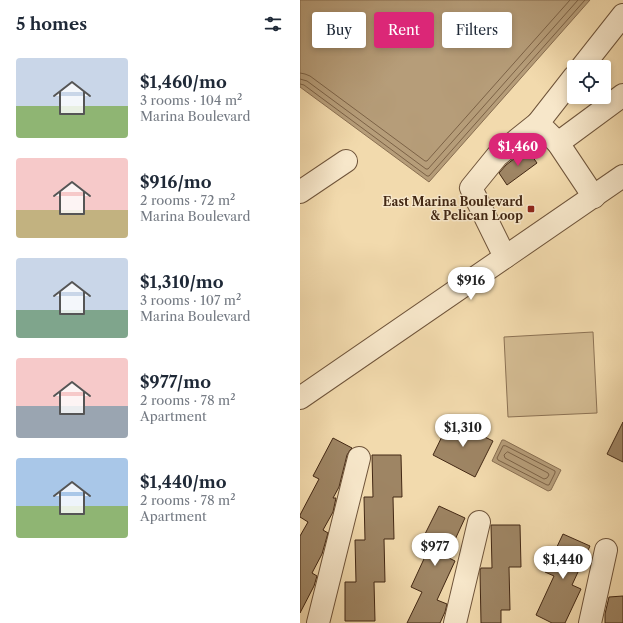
<!DOCTYPE html>
<meta charset="utf-8">
<style>
body{margin:0;font-family:"Libre Caslon Text",serif;background:#f2f2f3;color:#1f2937;height:100vh;display:flex;flex-direction:column;font-size:15px;white-space:nowrap}
*{box-sizing:border-box;margin:0}
p{font-size:13px;color:#747a83}
.icon{flex:none;width:22px;height:22px;fill:none;stroke:currentColor;stroke-width:2;stroke-linecap:round;stroke-linejoin:round}
.map{position:relative;flex:1;overflow:hidden}
.sheet{display:flex;flex-direction:column;background:#fff;width:300px}
.sheet>*{flex:none}
.banner{position:absolute;left:12px;top:12px;width:251px;height:36px;display:flex;gap:8px}
.controls{position:absolute;left:267px;top:60px;display:grid;gap:8px}
.controls a{display:grid;place-items:center;width:44px;height:44px;border-radius:4px;background:#fff;box-shadow:0 2px 6px #0003;font-size:20px}
.price{position:absolute;translate:-50% -34px;padding:0 9px;border-radius:14px;background:#fff;color:#222;font-size:13px;line-height:26px;filter:drop-shadow(0 1px 2px #0008)}
.price::after{content:'';position:absolute;left:50%;top:24px;width:12px;height:9px;margin-left:-6px;background:inherit;clip-path:polygon(0 0,100% 0,50% 100%)}
.price.on{background:#db2777;color:#fff}
ul{padding:0;list-style:none}
li{display:flex;align-items:center;gap:12px;height:100px;padding:0 16px}
li span{display:grid;place-items:center;flex:none;width:112px;height:80px;border-radius:4px;color:#555}
li>.icon{margin-inline-start:auto}
span .icon{width:48px;height:48px;fill:#fffc;stroke-width:1}
li b{font-size:17px}
h2{display:flex;justify-content:space-between;align-items:center;height:48px;padding:0 16px;font-size:17px}
.tag{padding:0 14px;border-radius:4px;background:#fff;box-shadow:0 2px 6px #0003;font-size:14px;line-height:36px}
.tag.on{background:#db2777;color:#fff}
main{display:flex;flex:1;min-height:0}
.map>svg:first-child{display:block}
.green{fill:#d4bc93;stroke:#8c7254}
.water{fill:#b69d79;stroke:#886e51}
.lines{fill:none;stroke-linecap:round;stroke-linejoin:round}
.shore{stroke:#7c6246;stroke-width:1}
.building{fill:#9e8564;stroke:#432814}
.minor-casing{stroke:#6f543a;stroke-width:24}
.minor{stroke:#f7e7ca;stroke-width:22}
.poi-dot{fill:#8f2418;stroke:#f7e7ca;stroke-width:1.5}
.labels{text-anchor:middle;stroke-width:3;stroke-linejoin:round;paint-order:stroke}
.poi-label{font-size:12px;font-weight:bold;fill:#432814;stroke:#f7e7ca;text-anchor:end}
</style>
<main>
<section class="sheet">
<h2>5 homes<svg class="icon" aria-label="filters" viewBox="0 0 24 24"><path d="M4 7h16M4 17h16"/><circle cx="9" cy="7" r="2"/><circle cx="15" cy="17" r="2"/></svg></h2>
<ul>
<li><span style="background:linear-gradient(#c9d6e8 60%,#8fb573 0)"><svg class="icon" aria-label="home" viewBox="0 0 24 24"><path d="M3 11l9-7 9 7M6 9v11h12V9"/></svg></span><div><b>$1,460/mo</b><p>3 rooms · 104 m²</p><p>Marina Boulevard</p></div></li>
<li><span style="background:linear-gradient(#f6c9c9 65%,#c2b280 0)"><svg class="icon" aria-label="home" viewBox="0 0 24 24"><path d="M3 11l9-7 9 7M6 9v11h12V9"/></svg></span><div><b>$916/mo</b><p>2 rooms · 72 m²</p><p>Marina Boulevard</p></div></li>
<li><span style="background:linear-gradient(#c9d6e8 65%,#7fa58c 0)"><svg class="icon" aria-label="home" viewBox="0 0 24 24"><path d="M3 11l9-7 9 7M6 9v11h12V9"/></svg></span><div><b>$1,310/mo</b><p>3 rooms · 107 m²</p><p>Marina Boulevard</p></div></li>
<li><span style="background:linear-gradient(#f6c9c9 60%,#9aa5b1 0)"><svg class="icon" aria-label="home" viewBox="0 0 24 24"><path d="M3 11l9-7 9 7M6 9v11h12V9"/></svg></span><div><b>$977/mo</b><p>2 rooms · 78 m²</p><p>Apartment</p></div></li>
<li><span style="background:linear-gradient(#a9c7e8 60%,#8fb573 0)"><svg class="icon" aria-label="home" viewBox="0 0 24 24"><path d="M3 11l9-7 9 7M6 9v11h12V9"/></svg></span><div><b>$1,440/mo</b><p>2 rooms · 78 m²</p><p>Apartment</p></div></li>
</ul>
</section>
<div class="map">
<svg width="323" height="623" viewBox="0 0 323 623">
<rect width="100%" height="100%" fill="#f2daad"/>
<filter id="stains"><feTurbulence type="fractalNoise" baseFrequency=".005" numOctaves="4"/><feColorMatrix values="0 0 0 0 .2 0 0 0 0 .09 0 0 0 0 .02 0 0 0 .5 -.17"/></filter>
<radialGradient id="worn" r=".72"><stop offset=".6" stop-color="#630" stop-opacity="0"/><stop offset="1" stop-color="#630" stop-opacity=".3"/></radialGradient>
<!-- green -->
<path class="green" d="M293,332L297,413L208,417L204,337Z"/>
<!-- water -->
<g class="water">
<path d="M0,0H290L129,182L0,87Z"/>
<path d="M202,440H204L261,470L251,490L248,491L192,461Z"/>
</g>
<g class="lines">
<!-- shore -->
<g class="shore">
<path d="M0,73L5,74L10,76L125,161H127L270,0"/>
<path d="M0,79L7,81L126,169H128L278,0"/>
<path d="M0,84L4,85L127,176H129L285,0"/>
<path d="M206,446L255,471V473L249,485H247L198,460L197,458L203,446Z"/>
<path d="M208,452L248,473L249,475L247,478L244,479L205,458L204,455L206,453Z"/>
</g>
</g>
<!-- building -->
<g class="building">
<path d="M227,149L237,163L207,185L199,173L206,165Z"/>
<path d="M150,420L193,441L175,477L133,455Z"/>
<path d="M323,422V462L307,454Z"/>
<path d="M33,438L52,448L50,450L47,455L39,487L33,498H36L33,512L23,530L28,533L22,554L12,573L17,576L14,586L0,613V536L8,522L0,517V515L19,479L13,476Z"/>
<path d="M72,455H101L102,497H93L94,539H84L85,582H74L75,621H45V582H56L55,540H65L64,497H73Z"/>
<path d="M139,506L165,518L147,557L155,561L137,600L147,604L145,612L140,623H107L122,592L111,587L129,548L120,544Z"/>
<path d="M191,525H220L221,567H209L210,610H201V623H181L180,570L181,568H192Z"/>
<path d="M263,534L290,546L272,585L281,589L265,623H252L236,615L254,576L245,572Z"/>
<path d="M323,596V623H305V614L309,597Z"/>
</g>
<g class="lines">
<defs>
<g id="minor">
<path d="M282,67L323,15"/>
<path d="M274,77L238,123L258,143L294,197"/>
<path d="M258,143L323,95"/>
<path d="M0,192L46,161"/>
<path d="M205,257L171,188L197,156L238,123"/>
<path d="M0,398L323,176"/>
<path d="M18,623L59,458"/>
<path d="M155,623L179,522"/>
<path d="M290,623L306,550"/>
</g>
</defs>
<!-- minor casing -->
<use href="#minor" class="minor-casing"/>
<!-- minor -->
<use href="#minor" class="minor"/>
</g>
<!-- markers -->
<rect class="poi-dot" x="227" y="205" width="8" height="8" rx="2"/>
<g class="labels">
<!-- poi labels -->
<g class="poi-label">
<text x="223" y="206">East Marina Boulevard<tspan x="223" dy="14">&amp; Pelican Loop</tspan></text>
</g>
</g>
<rect width="100%" height="100%" filter="url(#stains)"/>
<rect width="100%" height="100%" fill="url(#worn)"/>
</svg>
<div class="controls">
<a><svg class="icon" aria-label="locate" viewBox="0 0 24 24"><circle cx="12" cy="12" r="6"/><path d="M12 2v4M12 18v4M2 12h4M18 12h4"/></svg></a>
</div>
<b class="price on" style="left:218px;top:167px">$1,460</b>
<b class="price" style="left:171px;top:301px">$916</b>
<b class="price" style="left:163px;top:448px">$1,310</b>
<b class="price" style="left:135px;top:567px">$977</b>
<b class="price" style="left:263px;top:580px">$1,440</b>
<div class="banner">
<a class="tag">Buy</a>
<a class="tag on">Rent</a>
<a class="tag">Filters</a>
</div>
</div>
</main>
